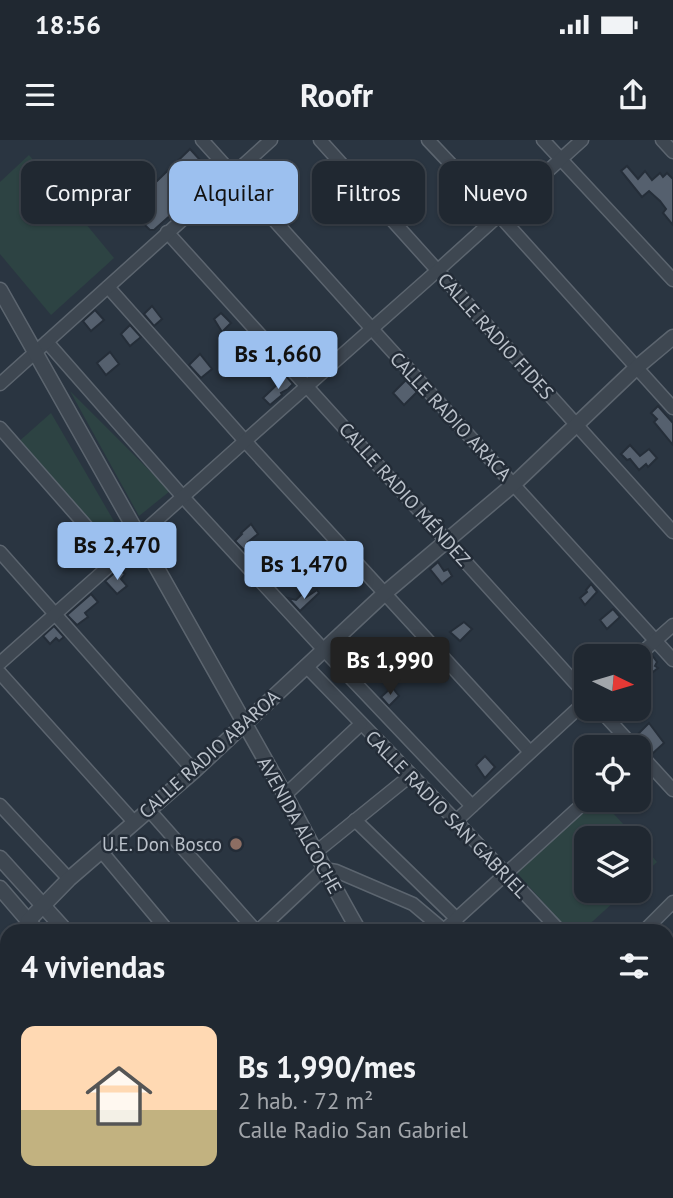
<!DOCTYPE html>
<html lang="es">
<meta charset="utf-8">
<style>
body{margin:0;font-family:"PT Sans",sans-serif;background:#283039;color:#f1f3f6;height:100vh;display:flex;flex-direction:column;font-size:26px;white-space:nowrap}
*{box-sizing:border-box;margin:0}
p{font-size:23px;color:#a2a6ab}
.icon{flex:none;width:38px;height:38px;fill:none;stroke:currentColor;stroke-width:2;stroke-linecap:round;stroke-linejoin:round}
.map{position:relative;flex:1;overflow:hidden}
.sheet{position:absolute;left:0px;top:784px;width:674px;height:275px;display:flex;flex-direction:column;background:#202831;border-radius:21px 21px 0 0;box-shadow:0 2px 5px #0004,0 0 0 2px #3d444d}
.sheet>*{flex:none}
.banner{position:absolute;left:21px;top:21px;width:632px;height:63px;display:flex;gap:14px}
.needle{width:46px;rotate:95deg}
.buttons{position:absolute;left:574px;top:504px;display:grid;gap:14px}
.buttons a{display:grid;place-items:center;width:77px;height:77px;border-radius:14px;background:#202831;box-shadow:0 2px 5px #0004,0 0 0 2px #3d444d;font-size:35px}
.price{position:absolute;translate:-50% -60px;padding:0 16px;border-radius:7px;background:#9cc0ef;color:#111;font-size:23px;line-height:46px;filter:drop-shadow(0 2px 4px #0008)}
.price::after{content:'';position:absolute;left:50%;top:42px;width:21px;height:16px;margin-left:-10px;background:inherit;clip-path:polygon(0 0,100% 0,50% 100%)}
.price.active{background:#222;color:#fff}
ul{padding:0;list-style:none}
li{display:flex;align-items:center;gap:21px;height:175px;padding:0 21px}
li span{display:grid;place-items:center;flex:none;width:196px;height:140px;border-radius:14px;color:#555}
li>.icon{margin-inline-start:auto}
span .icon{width:84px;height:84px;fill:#fffc;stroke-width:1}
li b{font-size:30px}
h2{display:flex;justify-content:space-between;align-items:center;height:84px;padding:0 21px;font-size:30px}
.tag{padding:0 24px;border-radius:14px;background:#202831;box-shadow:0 2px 5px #0004,0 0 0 2px #3d444d;font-size:24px;line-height:63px}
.tag.active{background:#9cc0ef;color:#111}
.status{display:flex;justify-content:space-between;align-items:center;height:49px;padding:0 35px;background:#202831;direction:ltr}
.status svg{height:19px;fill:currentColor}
header{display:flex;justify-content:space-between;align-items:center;height:91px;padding:0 21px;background:#202831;font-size:32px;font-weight:700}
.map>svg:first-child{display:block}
.green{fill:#2d4343}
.building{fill:#55606e;stroke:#252e39;stroke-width:2}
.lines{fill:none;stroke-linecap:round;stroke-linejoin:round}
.minor-casing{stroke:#5c656f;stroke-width:15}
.tertiary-casing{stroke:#5c656f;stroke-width:17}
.minor{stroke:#3e4751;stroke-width:12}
.tertiary{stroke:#3e4751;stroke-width:14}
.education-dot{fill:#8d6e63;stroke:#232c37;stroke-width:2.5}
.labels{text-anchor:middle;stroke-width:5;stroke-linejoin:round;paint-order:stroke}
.street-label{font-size:19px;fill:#bbc2cb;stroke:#232c37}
.poi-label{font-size:19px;fill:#bbc2cb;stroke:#232c37;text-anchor:end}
</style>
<div class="status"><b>18:56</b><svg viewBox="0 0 49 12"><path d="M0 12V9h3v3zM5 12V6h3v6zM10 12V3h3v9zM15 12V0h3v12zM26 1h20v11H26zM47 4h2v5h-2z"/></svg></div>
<header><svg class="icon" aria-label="menu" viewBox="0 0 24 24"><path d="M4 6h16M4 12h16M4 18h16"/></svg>Roofr<svg class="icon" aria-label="share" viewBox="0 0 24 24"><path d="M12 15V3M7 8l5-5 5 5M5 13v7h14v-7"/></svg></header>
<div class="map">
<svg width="673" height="1058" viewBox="0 0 673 1058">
<rect width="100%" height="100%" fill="#2a3541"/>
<!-- green -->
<g class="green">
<path d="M29,15L114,118L51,175L0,114V42Z"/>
<path d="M70,251L170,351L139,376Z"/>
<path d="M51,273L122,395L111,405L16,304Z"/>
<path d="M596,660H601L636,698H586V751H626L582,791H569L517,733Z"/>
<path d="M639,701L657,722L639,739Z"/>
</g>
<!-- building -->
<g class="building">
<path d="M190,9L212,33V38L154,90H150L128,69Z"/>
<path d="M627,26L638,39L645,31L652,40L660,33L663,37L667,33L673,39V85L663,73L666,69L660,61L649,51L642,57L621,31Z"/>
<path d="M152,166L162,179L154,186L144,174Z"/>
<path d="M95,170L104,180L91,191L83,181Z"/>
<path d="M221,173L231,183L222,192L214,179Z"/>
<path d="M130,185L141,197L130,206L121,194Z"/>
<path d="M110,212L119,224L106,235L97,223Z"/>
<path d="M200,214L212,229L201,238L189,225Z"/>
<path d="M286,236L293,244L288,249L281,253L282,255L270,265L263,258Z"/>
<path d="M406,240L417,252L404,265L393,253Z"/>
<path d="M658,266L673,283V305L654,282L657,279L651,273Z"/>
<path d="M630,305L640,316L649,309L657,318L648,327L646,324L639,330L630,319L627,320L621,314Z"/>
<path d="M251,384L258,394L248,402L250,404L244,410L235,401L242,394L241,393Z"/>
<path d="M438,422L444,431L448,429L452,436L442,444L430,429Z"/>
<path d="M119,429L125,434L121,439L127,446L117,454L105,441Z"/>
<path d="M591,444L597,452L585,465L580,458L587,452L586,450Z"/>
<path d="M317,450L319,453L300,471L288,458L296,460L302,454L305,458Z"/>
<path d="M91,454L98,462L85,473L88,477L77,485L67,475Z"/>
<path d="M613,469L620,477L607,489L600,480Z"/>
<path d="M464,482L472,489L460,501L450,492Z"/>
<path d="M54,486L64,497L59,501L56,498L50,504L43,496Z"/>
<path d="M652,515L657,522L655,526L658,528L649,535L641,524Z"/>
<path d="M392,547L399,556L389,566L381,557Z"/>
<path d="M649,583L664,603L652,614L636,596Z"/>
<path d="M485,616L495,627L485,638L476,625Z"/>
</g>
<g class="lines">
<defs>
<g id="minor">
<path d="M202,0L372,189L673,520"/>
<path d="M320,0L673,392"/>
<path d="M428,0L499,75L673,268"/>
<path d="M543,0L673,140"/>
<path d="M662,0L673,12"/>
<path d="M167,92L586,555"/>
<path d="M108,147L245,301L530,612"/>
<path d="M47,202L183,357L324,510L472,666"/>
<path d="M0,244L271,0"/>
<path d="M0,288L116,420"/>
<path d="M0,412L194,631"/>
<path d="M638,516L673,485"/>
<path d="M0,523L116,420L139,396L245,301L437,131L582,0"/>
<path d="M306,526L456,681L560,791"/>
<path d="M0,533L134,682"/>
<path d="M599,569L634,607"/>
<path d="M639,613L673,650"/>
<path d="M285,655L361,584"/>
<path d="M0,665L69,739"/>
<path d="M149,670L256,791"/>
<path d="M355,680L457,779"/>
<path d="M456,681L586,561"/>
<path d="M102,712L168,791"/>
<path d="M316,712L410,636"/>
<path d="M444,790L587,660"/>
<path d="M258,791L324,729L336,731L413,764L445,791"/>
<path d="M644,791L673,762"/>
<path d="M667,869L673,863"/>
<path d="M667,907L673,909"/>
<path d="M667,937L673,933"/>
<path d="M0,945L7,921"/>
<path d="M0,1013L7,1019"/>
<path d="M667,1018L673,1014"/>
<path d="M36,1052L42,1058"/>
<path d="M148,1052L153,1058"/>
<path d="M400,1052L406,1058"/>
<path d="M220,1058L228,1052"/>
<path d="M599,1058L609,1052"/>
</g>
<g id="tertiary">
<path d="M0,150L285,655C310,701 333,746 359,791"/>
<path d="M0,718L66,791"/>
<path d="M0,748L37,791"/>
<path d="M28,781L69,739L194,631L385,453L514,344L636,228L673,197"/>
<path d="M266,1052L271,1058"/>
<path d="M293,1052L299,1058"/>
<path d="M508,1052L511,1058"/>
</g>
</defs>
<!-- minor casing -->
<use href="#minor" class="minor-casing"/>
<!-- tertiary casing -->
<use href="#tertiary" class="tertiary-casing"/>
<!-- minor -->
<use href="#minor" class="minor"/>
<!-- tertiary -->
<use href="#tertiary" class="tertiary"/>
</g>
<!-- markers -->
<circle class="education-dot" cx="236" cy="704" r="7"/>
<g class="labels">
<!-- street labels -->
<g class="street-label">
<text transform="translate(496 196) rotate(48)" y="7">CALLE RADIO FIDES</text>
<text transform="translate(451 276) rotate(47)" y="7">CALLE RADIO ARACA</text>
<text transform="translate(405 354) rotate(48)" y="7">CALLE RADIO MÉNDEZ</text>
<text transform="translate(209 614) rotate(-42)" y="7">CALLE RADIO ABAROA</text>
<text transform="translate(447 674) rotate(46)" y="7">CALLE RADIO SAN GABRIEL</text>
<text transform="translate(300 685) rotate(61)" y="7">AVENIDA ALCOCHE</text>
</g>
<!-- poi labels -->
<g class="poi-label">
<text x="222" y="711">U.E. Don Bosco</text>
</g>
</g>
</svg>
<div class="buttons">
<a><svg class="needle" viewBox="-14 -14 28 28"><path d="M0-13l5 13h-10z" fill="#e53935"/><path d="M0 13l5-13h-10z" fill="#a2a6ab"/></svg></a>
<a><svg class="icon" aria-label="locate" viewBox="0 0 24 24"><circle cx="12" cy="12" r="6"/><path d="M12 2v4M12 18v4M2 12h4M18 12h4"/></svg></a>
<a><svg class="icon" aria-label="layers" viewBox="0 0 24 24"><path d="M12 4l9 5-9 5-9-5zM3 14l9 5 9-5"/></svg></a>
</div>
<b class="price" style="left:278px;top:251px">Bs 1,660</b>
<b class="price" style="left:117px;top:442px">Bs 2,470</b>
<b class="price" style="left:304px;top:461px">Bs 1,470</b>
<b class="price active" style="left:390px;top:557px">Bs 1,990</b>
<div class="banner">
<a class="tag">Comprar</a>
<a class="tag active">Alquilar</a>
<a class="tag">Filtros</a>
<a class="tag">Nuevo</a>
</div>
<section class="sheet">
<h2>4 viviendas<svg class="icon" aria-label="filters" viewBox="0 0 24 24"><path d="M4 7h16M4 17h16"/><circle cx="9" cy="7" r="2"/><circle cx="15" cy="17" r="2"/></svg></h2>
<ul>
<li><span style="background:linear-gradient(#ffd9b3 60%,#c2b280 0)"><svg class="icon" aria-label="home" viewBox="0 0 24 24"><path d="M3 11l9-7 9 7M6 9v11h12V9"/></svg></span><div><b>Bs 1,990/mes</b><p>2 hab. · 72 m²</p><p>Calle Radio San Gabriel</p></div></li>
</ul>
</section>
</div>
